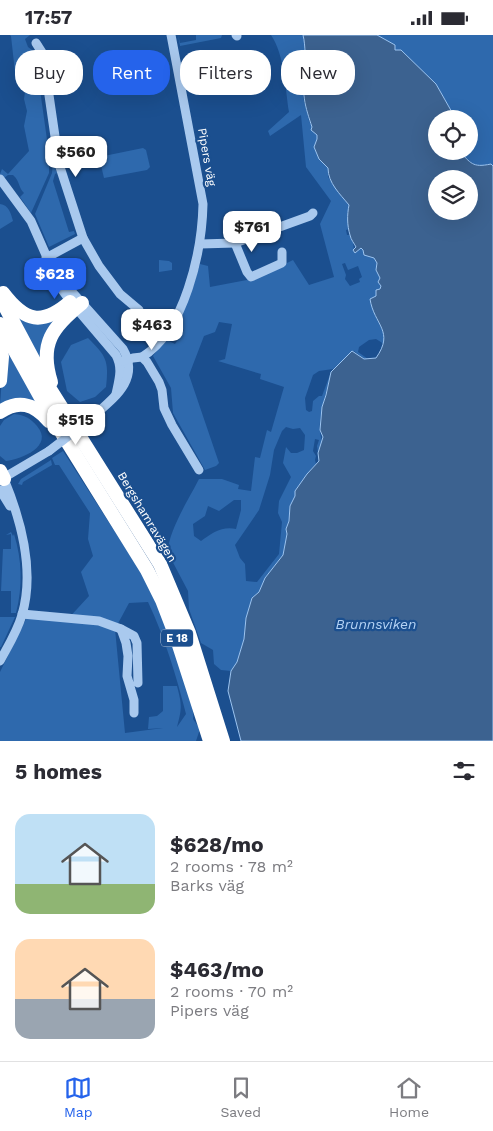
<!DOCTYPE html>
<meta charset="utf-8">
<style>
body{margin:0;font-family:"Work Sans",sans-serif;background:#f2f2f3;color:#2b2b33;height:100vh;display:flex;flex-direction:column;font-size:19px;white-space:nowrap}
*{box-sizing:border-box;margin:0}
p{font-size:16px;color:#7c7c81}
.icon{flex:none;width:28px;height:28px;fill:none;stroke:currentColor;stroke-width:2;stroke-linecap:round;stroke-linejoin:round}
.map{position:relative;height:706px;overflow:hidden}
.details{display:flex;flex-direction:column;background:#fff;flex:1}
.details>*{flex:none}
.hud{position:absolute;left:15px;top:15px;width:464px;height:45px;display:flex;gap:10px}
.tools{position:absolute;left:428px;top:75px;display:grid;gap:10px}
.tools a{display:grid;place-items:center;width:50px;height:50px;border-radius:50%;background:#fff;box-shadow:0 5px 20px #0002;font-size:25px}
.price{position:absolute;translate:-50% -42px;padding:0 11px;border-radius:10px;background:#fff;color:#222;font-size:16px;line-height:32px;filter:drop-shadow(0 1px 2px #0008)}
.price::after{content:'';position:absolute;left:50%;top:30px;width:15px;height:11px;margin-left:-8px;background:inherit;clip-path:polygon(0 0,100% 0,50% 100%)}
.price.selected{background:#2563eb;color:#fff}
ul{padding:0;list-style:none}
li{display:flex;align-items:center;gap:15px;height:125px;padding:0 15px}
li span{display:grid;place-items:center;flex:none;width:140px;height:100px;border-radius:15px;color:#555}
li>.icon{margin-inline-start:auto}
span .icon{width:60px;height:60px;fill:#fffc;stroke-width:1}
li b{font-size:21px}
h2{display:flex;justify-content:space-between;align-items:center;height:60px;padding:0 15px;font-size:21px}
.tag{padding:0 18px;border-radius:20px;background:#fff;box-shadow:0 5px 20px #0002;font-size:18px;line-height:45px}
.tag.selected{background:#2563eb;color:#fff}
.status{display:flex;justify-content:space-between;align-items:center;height:35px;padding:0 25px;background:#fff;direction:ltr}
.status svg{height:14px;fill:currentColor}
.tab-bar{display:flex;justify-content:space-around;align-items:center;height:70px;border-top:1px solid #e1e1e2;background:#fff;font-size:14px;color:#7c7c81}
.tab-bar a{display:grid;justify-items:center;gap:2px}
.tab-bar .selected{color:#2563eb}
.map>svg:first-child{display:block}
.green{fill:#2e69ad;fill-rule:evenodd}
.water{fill:#3c6290;stroke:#9cc4f0;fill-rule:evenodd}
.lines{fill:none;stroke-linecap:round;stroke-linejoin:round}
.minor{stroke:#a9c9ee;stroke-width:9}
.highway{stroke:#fff;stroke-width:14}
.minor-bridge{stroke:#a9c9ee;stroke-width:9}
.labels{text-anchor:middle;stroke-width:4.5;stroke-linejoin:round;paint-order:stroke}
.shield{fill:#1b4f8f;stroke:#bbcadd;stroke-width:1}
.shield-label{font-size:11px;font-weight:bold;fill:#fff}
.street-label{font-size:12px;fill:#fff;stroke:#1b4f8f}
.water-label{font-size:14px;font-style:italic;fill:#b5d3f5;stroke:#1b4f8f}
</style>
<div class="status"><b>17:57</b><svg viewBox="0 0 49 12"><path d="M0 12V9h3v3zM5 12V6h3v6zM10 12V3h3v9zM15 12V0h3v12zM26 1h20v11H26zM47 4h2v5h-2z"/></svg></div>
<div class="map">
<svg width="493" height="706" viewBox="0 0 493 706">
<rect width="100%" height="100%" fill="#1b4f8f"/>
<!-- green -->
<g class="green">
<path d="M10,0H30L25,4L28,12L36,18L40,24L36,26L49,119H53L49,128V138L31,178L20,162L24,158C18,152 20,146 13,140H8L4,143L0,139L2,134L8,139L29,116L24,91L27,76L24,64L25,57L16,46L11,1Z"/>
<path d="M178,0L180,8L196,5V0H222L221,3L180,11Z"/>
<path d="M271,0H303L306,16L305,24L308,35L303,62L309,86L317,99V104L314,112L319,124L328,133V142L349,170L347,181L349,194L346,195L347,200H350L353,206L354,216L355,218L361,213L374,223L377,228L376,235L380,243L378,247L381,251C378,259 374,265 374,274C374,286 387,295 384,309L376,304L369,305L359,312L358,317L368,324H364L354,316L333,334L319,336L313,340L305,363L306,375L309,377L312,376L313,366L319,361H322L331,337C328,354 318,380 320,396C321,406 325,407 318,418L317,411L319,405L315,404L313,416L316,421L315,425L316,429L307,439L295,456V461L290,471L289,486L286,494L287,499L283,520L265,543L259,557L252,563L246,583L244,604L237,627L231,636L221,635L214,629L213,615L201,608L189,574L188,556L168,518C167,498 190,462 199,444H222L239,450L238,454L251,456L255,422L260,423L267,395L271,397L284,352L260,344L261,339L218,326L225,324L232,289L219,287L215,297L204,301L189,340L219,428L216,431L205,435L173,378L171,353L153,321L165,304L175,309L184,295L175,289L192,255L200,229L208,231L210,252L257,243L293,225L309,250L334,242L320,189L331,166L306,132L301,80L270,101L268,96L289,77C285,53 285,21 271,0ZM345,228L348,235L358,231L362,242L359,244L360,247L350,251L345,244L346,240L342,229ZM286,392L293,394L300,393L305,400L304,415L297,418H291L286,412L283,428L291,442L279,466L278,478L282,487L279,519L257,547L246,546L245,529L240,523L235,510L259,475L270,440L274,415L282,396ZM234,465H241V475L236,494C222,491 212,498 201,506L194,501L193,489L205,481L208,471L219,476Z"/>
<path d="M377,0H493V131L491,129C472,133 471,128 459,116H469V84H454L453,79L436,49L395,15L394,10Z"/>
<path d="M143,113L146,115L150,132L147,135L104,143L99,122Z"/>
<path d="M53,127L57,138L55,139L53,146L69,197L74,196L75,199L49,212L35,179L52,138Z"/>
<path d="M0,169C9,170 11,179 13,186L0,194Z"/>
<path d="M159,225L169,226L172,228V235L159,237Z"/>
<path d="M14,278L54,285L40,327Z"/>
<path d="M88,303C106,321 109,325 106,352L95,362L80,367L67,356L61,327L71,310Z"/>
<path d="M4,311L37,368L0,371Z"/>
<path d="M14,379C25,380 30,383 37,391C54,411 22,424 6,426L0,421V391L4,385Z"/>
<path d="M63,416L146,545L169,598C168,604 170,608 174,613C179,627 196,672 193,684L200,694L196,706H0V637L27,582L66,586L89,561L81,537L93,521L88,504L90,478L59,430H55L52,423ZM148,567C165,603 176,640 186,679L177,692C182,673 182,670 177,651H163V676L157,681L149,682L148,694L163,693L125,698L115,594L129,568Z"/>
<path d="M51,425L52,430L23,447L22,450L18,449L21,444Z"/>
<path d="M11,497L13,501L14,499C22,525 23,551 16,578H11V556H1L3,514H11V499L6,500Z"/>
<path d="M0,582H15L1,612H0Z"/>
</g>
<!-- water -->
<path class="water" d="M303,0H377L395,10V15H401L436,49L453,79L454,84H436V116H459C471,128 472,133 491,129L493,131V706H241L228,656L231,636L237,627L244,604L246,583L252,563L259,557L265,543L283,520L287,499L286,494L289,486L290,471L295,461V456L307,439L319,426L318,418L323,402L320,395L322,372L326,360L331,337L352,316L364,324L376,323C395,296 374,290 370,264L376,261V255L380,254L381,251L378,247L380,243L376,235L377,228L374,223L364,220L363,215L361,213L355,218L353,215L356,212C354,208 351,205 350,200C347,190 347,180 349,170C340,159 328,148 328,133L319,124L314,112L317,104V100L311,95L312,92C306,74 299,54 308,35C304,23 306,12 303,0ZM436,144H469V176H436Z"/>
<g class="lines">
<!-- minor -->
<g class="minor">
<path d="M236,0L237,1"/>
<path d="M36,8L43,19L59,129L83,203L99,231L120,259L139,275"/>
<path d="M0,144L31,186L60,252L71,267L116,320C123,333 119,345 116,359"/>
<path d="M235,208L247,237L251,242L282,228V217"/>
<path d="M200,209L235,208L310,181L313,178"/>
<path d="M46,223L83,203"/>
<path d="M58,244L65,249L123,314C142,347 109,366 88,386"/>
<path d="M142,322C185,296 202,216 203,169L171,0"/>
<path d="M123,326L133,323L142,322L147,327L159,347L162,355L164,373L172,390L199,435"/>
<path d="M0,445L49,416"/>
<path d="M0,455L10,471"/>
<path d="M22,579L99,586L121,594"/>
<path d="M0,626C8,611 17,597 22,580C35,536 21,485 4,444"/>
<path d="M134,678V665L127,641L128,621L126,608L121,594L134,601L137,608L138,648"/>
</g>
<!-- highway -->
<g class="highway">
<path d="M3,258C25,287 42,291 70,267"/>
<path d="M0,262L43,343L160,529L189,598L223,706"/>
<path d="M0,289L50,379L147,535L162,565L177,604L210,706"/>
<path d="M0,307L2,322L0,346"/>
<path d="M51,347C39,309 52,292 82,268"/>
<path d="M0,377C19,364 34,369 49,386"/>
<path d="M0,436L4,444"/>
</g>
<!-- minor-bridge -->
<path class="minor-bridge" d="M49,416L88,386"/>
</g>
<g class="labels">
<!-- shield labels -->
<rect class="shield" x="161" y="594.5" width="32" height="17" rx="4"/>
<g class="shield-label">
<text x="177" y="607">E 18</text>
</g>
<!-- street labels -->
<g class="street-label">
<text transform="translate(207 122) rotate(80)" y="4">Pipers väg</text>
<text transform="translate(147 482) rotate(59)" y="4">Bergshamravägen</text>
</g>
<!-- water labels -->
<g class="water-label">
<text x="376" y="594">Brunnsviken</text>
</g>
</g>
</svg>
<div class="tools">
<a><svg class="icon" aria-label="locate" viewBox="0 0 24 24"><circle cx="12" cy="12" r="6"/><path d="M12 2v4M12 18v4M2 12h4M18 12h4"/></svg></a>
<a><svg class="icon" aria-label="layers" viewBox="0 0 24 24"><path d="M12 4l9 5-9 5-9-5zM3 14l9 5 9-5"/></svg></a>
</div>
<b class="price" style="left:76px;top:143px">$560</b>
<b class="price" style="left:252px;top:218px">$761</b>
<b class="price selected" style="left:55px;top:265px">$628</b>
<b class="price" style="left:152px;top:316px">$463</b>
<b class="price" style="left:76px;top:411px">$515</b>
<div class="hud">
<a class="tag">Buy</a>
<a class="tag selected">Rent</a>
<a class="tag">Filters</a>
<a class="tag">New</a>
</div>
</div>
<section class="details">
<h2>5 homes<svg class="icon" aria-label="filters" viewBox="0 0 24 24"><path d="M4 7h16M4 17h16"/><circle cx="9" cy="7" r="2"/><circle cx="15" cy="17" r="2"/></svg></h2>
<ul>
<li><span style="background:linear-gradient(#bfe0f5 70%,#8fb573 0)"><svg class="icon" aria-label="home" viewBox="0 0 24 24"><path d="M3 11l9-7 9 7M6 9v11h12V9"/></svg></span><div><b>$628/mo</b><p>2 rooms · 78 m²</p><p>Barks väg</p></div></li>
<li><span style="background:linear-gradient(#ffd9b3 60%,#9aa5b1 0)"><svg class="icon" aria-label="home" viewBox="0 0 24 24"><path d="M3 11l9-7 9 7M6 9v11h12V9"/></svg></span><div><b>$463/mo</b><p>2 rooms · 70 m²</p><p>Pipers väg</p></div></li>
</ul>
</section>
<nav class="tab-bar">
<a class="selected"><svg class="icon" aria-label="map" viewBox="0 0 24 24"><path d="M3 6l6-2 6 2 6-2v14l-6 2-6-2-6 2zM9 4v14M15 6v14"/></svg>Map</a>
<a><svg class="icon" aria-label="saved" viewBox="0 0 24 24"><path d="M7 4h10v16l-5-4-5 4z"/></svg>Saved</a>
<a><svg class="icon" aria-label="home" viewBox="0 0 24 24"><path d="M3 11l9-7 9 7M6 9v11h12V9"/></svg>Home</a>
</nav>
